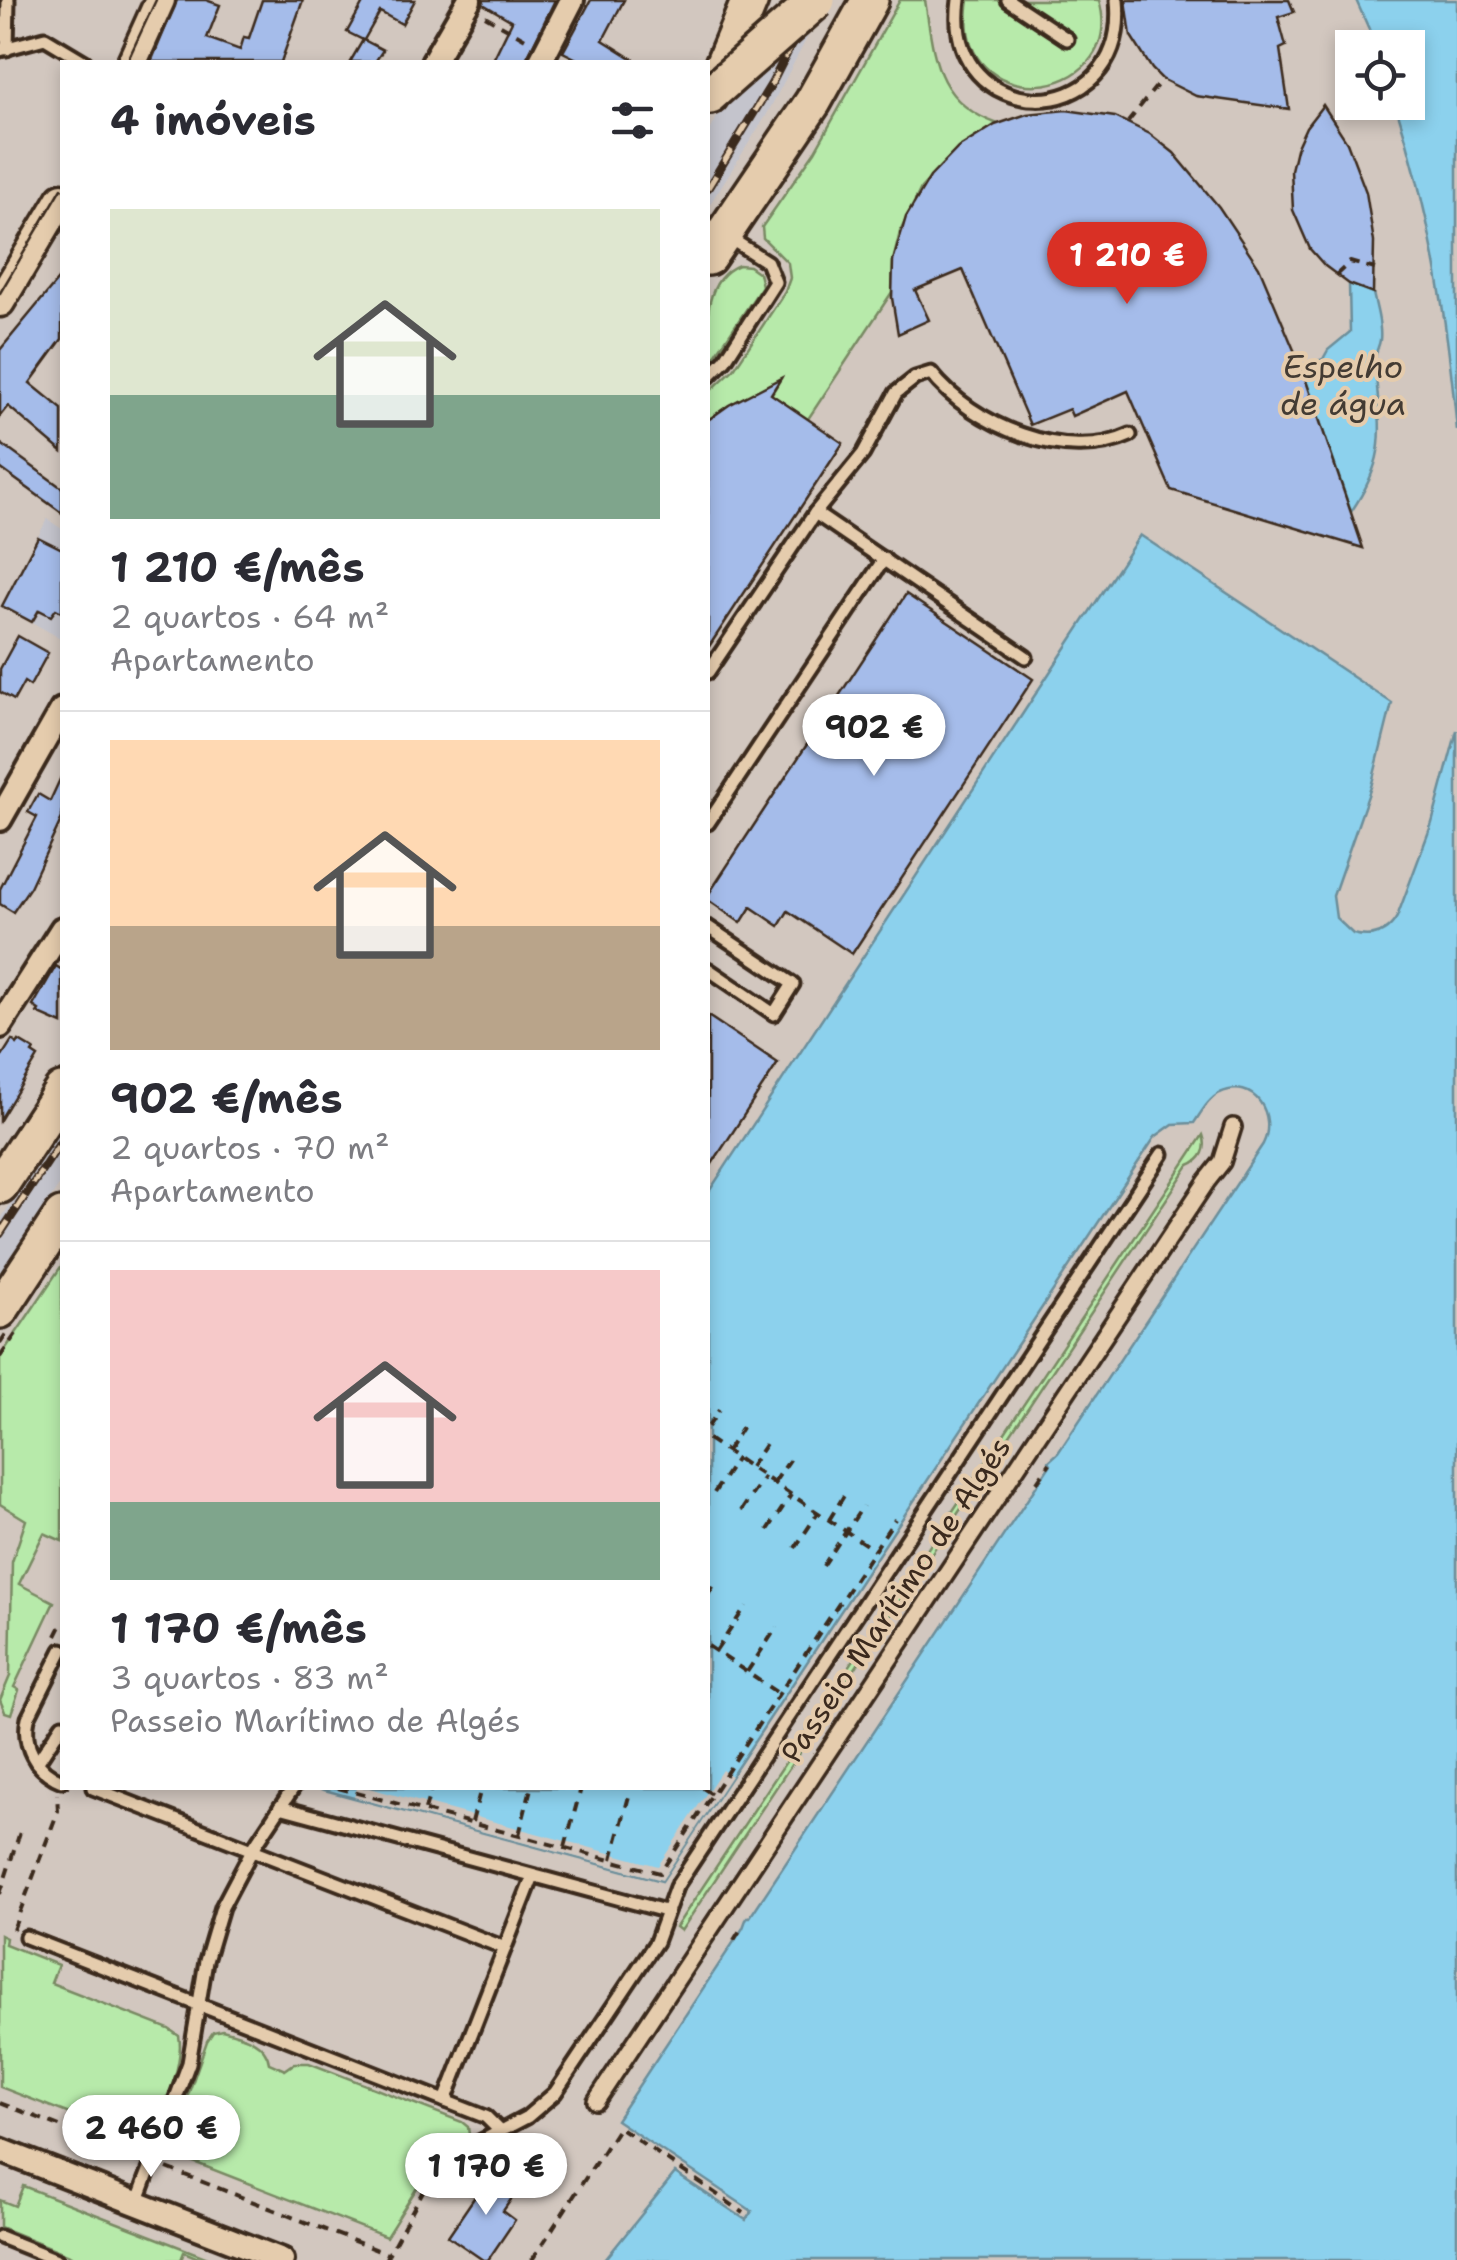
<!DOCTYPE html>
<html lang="pt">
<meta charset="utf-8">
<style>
body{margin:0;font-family:"Shantell Sans",sans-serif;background:#f2f2f3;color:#2b2b33;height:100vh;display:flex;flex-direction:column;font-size:38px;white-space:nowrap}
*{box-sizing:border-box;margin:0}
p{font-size:32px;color:#7c7c81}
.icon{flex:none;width:55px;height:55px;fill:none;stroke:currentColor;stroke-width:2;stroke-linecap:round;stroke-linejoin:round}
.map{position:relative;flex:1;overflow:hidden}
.drawer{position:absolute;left:60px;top:60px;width:650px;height:1730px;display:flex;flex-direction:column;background:#fff;border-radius:0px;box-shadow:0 5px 15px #0003}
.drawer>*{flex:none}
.tools{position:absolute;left:1335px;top:30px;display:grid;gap:20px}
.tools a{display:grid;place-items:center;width:90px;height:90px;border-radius:0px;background:#fff;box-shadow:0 5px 15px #0003;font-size:50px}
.price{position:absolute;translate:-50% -85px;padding:0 22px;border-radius:35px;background:#fff;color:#222;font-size:32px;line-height:65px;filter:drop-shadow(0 2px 5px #0008)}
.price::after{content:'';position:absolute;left:50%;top:60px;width:30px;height:22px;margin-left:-15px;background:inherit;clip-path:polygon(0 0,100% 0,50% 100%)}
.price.selected{background:#d93025;color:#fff}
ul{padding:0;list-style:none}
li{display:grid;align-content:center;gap:20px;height:530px;padding:0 50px}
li+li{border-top:2px solid #e1e1e2}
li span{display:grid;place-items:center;height:310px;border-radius:0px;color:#555}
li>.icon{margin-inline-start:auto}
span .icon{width:180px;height:180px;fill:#fffc;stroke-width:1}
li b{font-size:42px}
h2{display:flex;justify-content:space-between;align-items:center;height:120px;padding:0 50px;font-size:42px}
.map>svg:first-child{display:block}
.built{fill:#c4c4cc}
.green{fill:#b7eaaa;stroke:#798a64;stroke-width:2.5}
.water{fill:#8cd1ed;stroke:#6c8e9a;stroke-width:2.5}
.pier{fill:#d2c7bf}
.building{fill:#a5bcea;stroke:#3b2a1e;stroke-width:2.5}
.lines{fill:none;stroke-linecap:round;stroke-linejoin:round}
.service-casing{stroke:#3b2a1e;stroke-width:19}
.pedestrian-casing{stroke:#3b2a1e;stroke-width:22}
.minor-casing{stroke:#3b2a1e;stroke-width:30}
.tertiary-casing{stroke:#3b2a1e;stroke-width:35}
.primary-casing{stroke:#3b2a1e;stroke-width:42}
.path{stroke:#3b2a1e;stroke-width:4;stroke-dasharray:10 8;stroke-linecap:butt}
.service{stroke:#e5ccad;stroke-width:11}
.pedestrian{stroke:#e5ccad;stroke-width:15}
.minor{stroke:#e5ccad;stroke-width:22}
.tertiary{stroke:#e5ccad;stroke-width:28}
.primary{stroke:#e5ccad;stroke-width:35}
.tram{stroke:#3b2a1e;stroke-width:2.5}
.rail-casing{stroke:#3b2a1e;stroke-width:9}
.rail{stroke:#e5ccad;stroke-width:5;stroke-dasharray:15;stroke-linecap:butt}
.primary-bridge-casing{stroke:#3b2a1e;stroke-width:42;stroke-linecap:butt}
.primary-bridge{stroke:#e5ccad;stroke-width:35}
.labels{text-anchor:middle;stroke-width:8;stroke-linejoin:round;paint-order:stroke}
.street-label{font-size:30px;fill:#3b2a1e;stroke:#e5ccad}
.water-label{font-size:32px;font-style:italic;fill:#433b33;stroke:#e5ccad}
</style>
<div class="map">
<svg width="1457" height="2260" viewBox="0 0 1457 2260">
<rect width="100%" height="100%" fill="#d2c7bf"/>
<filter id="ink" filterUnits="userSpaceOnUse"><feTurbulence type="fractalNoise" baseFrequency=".01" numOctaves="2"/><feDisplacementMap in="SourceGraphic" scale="20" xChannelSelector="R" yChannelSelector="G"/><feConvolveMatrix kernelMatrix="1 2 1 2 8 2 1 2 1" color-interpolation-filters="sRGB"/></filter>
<g filter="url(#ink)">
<!-- built -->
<g class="built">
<path d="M827,0L766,116L708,207V135L736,79Z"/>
<path d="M47,519L62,529V639L2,606Z"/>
<path d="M62,1126V1181L0,1275V1220Z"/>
</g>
<!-- green -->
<g class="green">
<path d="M900,0H925C934,57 935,102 998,124L958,148L921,188L900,232L893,261L892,292L808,419L771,395L780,380L729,405L708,420V393L734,369L785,292L790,278L788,263L763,238L762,227L815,151Z"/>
<path d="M969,0H1099C1129,105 948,122 969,0Z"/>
<path d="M739,265L749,266L759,273L762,286L708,366C707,333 700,280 739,265Z"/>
<path d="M1203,1135C1208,1149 1202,1160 1189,1165L681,1931L676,1927Z"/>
<path d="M62,1265V1541L44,1533L19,1584L54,1602L14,1687L19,1690L11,1714L5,1712L0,1700L10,1676L12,1562L26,1520L0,1504V1357Z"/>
<path d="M0,1935L6,1938L5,1944L58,1965L51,1983L169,2029L179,2036C185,2066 160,2117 149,2145L0,2087Z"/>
<path d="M222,2030C242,2035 266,2041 269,2063L285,2070L295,2063H309L462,2122L468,2127L469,2135L425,2175L386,2237L168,2152L207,2041L213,2032Z"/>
<path d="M23,2186L213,2260H203L184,2252L181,2260H73L72,2256L0,2227V2200L15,2206Z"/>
</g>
<!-- water -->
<g class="water">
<path d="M1356,0H1457V431C1447,317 1430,211 1395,103L1408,102V48L1377,47Z"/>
<path d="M1349,284L1373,293C1376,308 1382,325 1380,340C1379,348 1374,353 1375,362C1379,427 1391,453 1351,512L1302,369L1323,359L1328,350L1350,332Z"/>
<path d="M1140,535L1392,703L1371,787L1333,896L1336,918L1353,934C1372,939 1387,934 1397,917L1432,823L1457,730V2260H605L675,2173L746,2220L752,2211L616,2120L743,1928L747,1917H750L1051,1464L1049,1461L1058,1453L1263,1144C1277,1116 1255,1077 1220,1093C1208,1099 1201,1113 1194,1123L1173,1124L1155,1137L662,1881L317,1788H708V1193Z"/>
</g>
<!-- pier -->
<path class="pier" d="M722,1770L731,1776L662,1880L354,1797L357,1788H369L658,1866Z"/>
<!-- building -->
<g class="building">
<path d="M177,0H206L220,5L207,38L240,50L244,37L249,38L262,0H303L281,62H151Z"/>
<path d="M357,0H415L402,24L380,12L364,40L383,50L375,62H350L363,40L347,32L363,3Z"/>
<path d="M484,0H555L525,62H492L512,21L483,4Z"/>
<path d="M591,0H624L603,40L638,62H583L563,52Z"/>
<path d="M1126,0H1289L1294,12L1278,17L1286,46L1280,49L1289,109L1196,96L1162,79L1152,69L1131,36Z"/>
<path d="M1323,105L1347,142L1366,192L1374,242L1373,293L1349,284L1325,266L1310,249L1293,210L1291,170L1296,149L1306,127Z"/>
<path d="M1066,110L1115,117L1150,134L1174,153L1219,207L1259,267L1302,369L1363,548L1171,490L1128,391L1072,416L1069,409L1030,425L963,270L915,290L929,320L898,334L892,298L893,261L906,217L930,177L958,148L995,125L1027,114Z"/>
<path d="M62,275V339L30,383L62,409V452L8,406L0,416V350Z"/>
<path d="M781,378L771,394L843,443L708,648V420L729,405Z"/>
<path d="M0,443L62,488V513L0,468Z"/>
<path d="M38,537L62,549V612L56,609L51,616L39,610L32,622L2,606Z"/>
<path d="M906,594L1033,679L852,954L788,911L779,926L751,907L741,923L708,900V895Z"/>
<path d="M18,636L48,653L30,686L24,682L14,700L0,692V669Z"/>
<path d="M62,775V818L30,887L13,912L0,904V889L37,817L28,812L38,794L50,801Z"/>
<path d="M56,966L62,970V1024L37,1013L39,1010L33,1006Z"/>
<path d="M708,1016L778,1063L708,1170Z"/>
<path d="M12,1040L17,1044L19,1041L34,1050L32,1053L38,1057L0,1120V1059Z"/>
<path d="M493,2170L519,2188L503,2211L515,2220L488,2260H483L448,2236Z"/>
</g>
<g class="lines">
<defs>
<g id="service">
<path d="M959,0C941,129 1130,136 1117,0"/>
<path d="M1008,0L1067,39"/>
<path d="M7,49L8,0"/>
<path d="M0,50L45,38L85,62"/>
<path d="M708,377L725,360L775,282L767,262L728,237"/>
<path d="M815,513L1026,657"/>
<path d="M708,672L815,513L863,454L896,393L915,378L931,373C972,425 1066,465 1130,435"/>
<path d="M708,823L884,559"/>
<path d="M708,927L793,984L774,1014L708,969"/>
<path d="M62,1650L28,1718C22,1746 36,1771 62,1781"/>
<path d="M37,1763L62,1725"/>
<path d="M93,1788L505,1948"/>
<path d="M280,1807L665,1911"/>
<path d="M26,1937L486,2117L500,2131"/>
<path d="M445,2101L533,1876"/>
<path d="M470,2147L527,2117L555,2093L656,1942L676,1887L1162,1154"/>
<path d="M137,2203L189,2063L206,1961L222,1907L252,1850L293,1788"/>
<path d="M0,2237L57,2260"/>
</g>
<path id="pedestrian" d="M596,2101L1207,1181L1222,1162L1233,1127"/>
<g id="minor">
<path d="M433,62L469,0"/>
<path d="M540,62L572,0"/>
<path d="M0,819L62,710"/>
<path d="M0,1026L62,929"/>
<path d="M0,2150L282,2260"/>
</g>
<g id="tertiary">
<path d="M132,62L160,0"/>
<path d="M0,302L62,198"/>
</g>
<g id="primary">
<path d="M710,96L750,0"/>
<path d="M708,257L813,102L870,0"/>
<path d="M0,1185L62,1091"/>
<path d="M0,1310L62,1216"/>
</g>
</defs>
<!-- service casing -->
<use href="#service" class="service-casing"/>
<!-- pedestrian casing -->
<use href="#pedestrian" class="pedestrian-casing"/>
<!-- minor casing -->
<use href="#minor" class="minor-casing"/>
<!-- tertiary casing -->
<use href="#tertiary" class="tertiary-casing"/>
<!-- primary casing -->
<use href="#primary" class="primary-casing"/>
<!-- path -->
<g class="path">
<path d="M485,16L529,41"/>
<path d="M1128,122L1162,79"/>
<path d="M1336,275L1350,262L1375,269"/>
<path d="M0,1343L6,1334"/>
<path d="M0,1357L18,1331"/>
<path d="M708,1427L719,1410"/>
<path d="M708,1439L874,1550"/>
<path d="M727,1451L743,1426"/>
<path d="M750,1467L767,1442"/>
<path d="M1037,1482L1050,1463"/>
<path d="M774,1483L791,1458"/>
<path d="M714,1493L737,1458"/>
<path d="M741,1511L764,1477"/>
<path d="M829,1520L845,1494"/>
<path d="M768,1530L791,1495"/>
<path d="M795,1548L818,1513"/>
<path d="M823,1566L863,1506"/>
<path d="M708,1595L714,1585"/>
<path d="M56,1636L62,1624"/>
<path d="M708,1646L779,1694"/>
<path d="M716,1651L746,1606"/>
<path d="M747,1672L777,1627"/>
<path d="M338,1788L660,1873L895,1519"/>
<path d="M703,1788L712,1794"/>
<path d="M425,1810L431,1788"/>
<path d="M472,1822L481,1788"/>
<path d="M519,1835L531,1788"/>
<path d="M565,1847L581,1788"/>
<path d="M612,1859L629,1796"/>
<path d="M0,1894L21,1829"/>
<path d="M13,1930L58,1811L57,1794"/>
<path d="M734,1940L742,1927"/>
<path d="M0,2103L140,2157"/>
<path d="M167,2168L387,2254"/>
<path d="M385,2260L423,2191L459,2154"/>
<path d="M532,2260L619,2127L744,2213"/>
</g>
<!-- service -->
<use href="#service" class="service"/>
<!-- pedestrian -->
<use href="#pedestrian" class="pedestrian"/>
<!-- minor -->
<use href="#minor" class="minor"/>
<!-- tertiary -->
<use href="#tertiary" class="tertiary"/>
<!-- primary -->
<use href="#primary" class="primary"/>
<!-- tram -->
<g class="tram">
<path d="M127,62L156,0"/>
<path d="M0,293L62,188"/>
</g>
<defs>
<g id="rail">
<path d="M708,188L772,83L814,0"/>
<path d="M0,1234L62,1140"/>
</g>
</defs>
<!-- rail casing -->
<use href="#rail" class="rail-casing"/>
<!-- rail -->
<use href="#rail" class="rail"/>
<defs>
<path id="primary-bridge" d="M708,96L817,0"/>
</defs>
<!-- primary-bridge casing -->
<use href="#primary-bridge" class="primary-bridge-casing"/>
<!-- primary-bridge -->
<use href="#primary-bridge" class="primary-bridge"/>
</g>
</g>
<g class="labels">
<!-- street labels -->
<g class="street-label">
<text transform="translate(896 1600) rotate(-56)" y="10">Passeio Marítimo de Algés</text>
</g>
<!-- water labels -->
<g class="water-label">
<text x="1343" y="378">Espelho<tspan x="1343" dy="37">de água</tspan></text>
</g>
</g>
</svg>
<div class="tools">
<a><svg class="icon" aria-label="locate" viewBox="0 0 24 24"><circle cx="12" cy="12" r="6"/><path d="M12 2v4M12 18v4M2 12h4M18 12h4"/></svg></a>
</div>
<b class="price selected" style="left:1127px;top:307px">1 210 €</b>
<b class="price" style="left:874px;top:779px">902 €</b>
<b class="price" style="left:151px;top:2180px">2 460 €</b>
<b class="price" style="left:486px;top:2218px">1 170 €</b>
<section class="drawer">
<h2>4 imóveis<svg class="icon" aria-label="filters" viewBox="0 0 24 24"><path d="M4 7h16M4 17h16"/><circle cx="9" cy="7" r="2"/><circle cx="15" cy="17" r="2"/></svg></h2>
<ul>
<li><span style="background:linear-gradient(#dfe7d0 60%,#7fa58c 0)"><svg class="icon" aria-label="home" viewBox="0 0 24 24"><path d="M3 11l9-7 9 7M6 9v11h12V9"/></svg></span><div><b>1 210 €/mês</b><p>2 quartos · 64 m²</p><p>Apartamento</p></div></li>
<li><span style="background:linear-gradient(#ffd9b3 60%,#b9a48a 0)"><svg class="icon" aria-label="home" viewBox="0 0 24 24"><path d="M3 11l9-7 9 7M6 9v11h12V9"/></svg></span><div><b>902 €/mês</b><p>2 quartos · 70 m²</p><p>Apartamento</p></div></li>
<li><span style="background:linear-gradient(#f6c9c9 75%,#7fa58c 0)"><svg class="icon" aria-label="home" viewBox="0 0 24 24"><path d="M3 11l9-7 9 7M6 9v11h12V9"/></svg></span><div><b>1 170 €/mês</b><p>3 quartos · 83 m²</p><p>Passeio Marítimo de Algés</p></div></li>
</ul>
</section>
</div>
